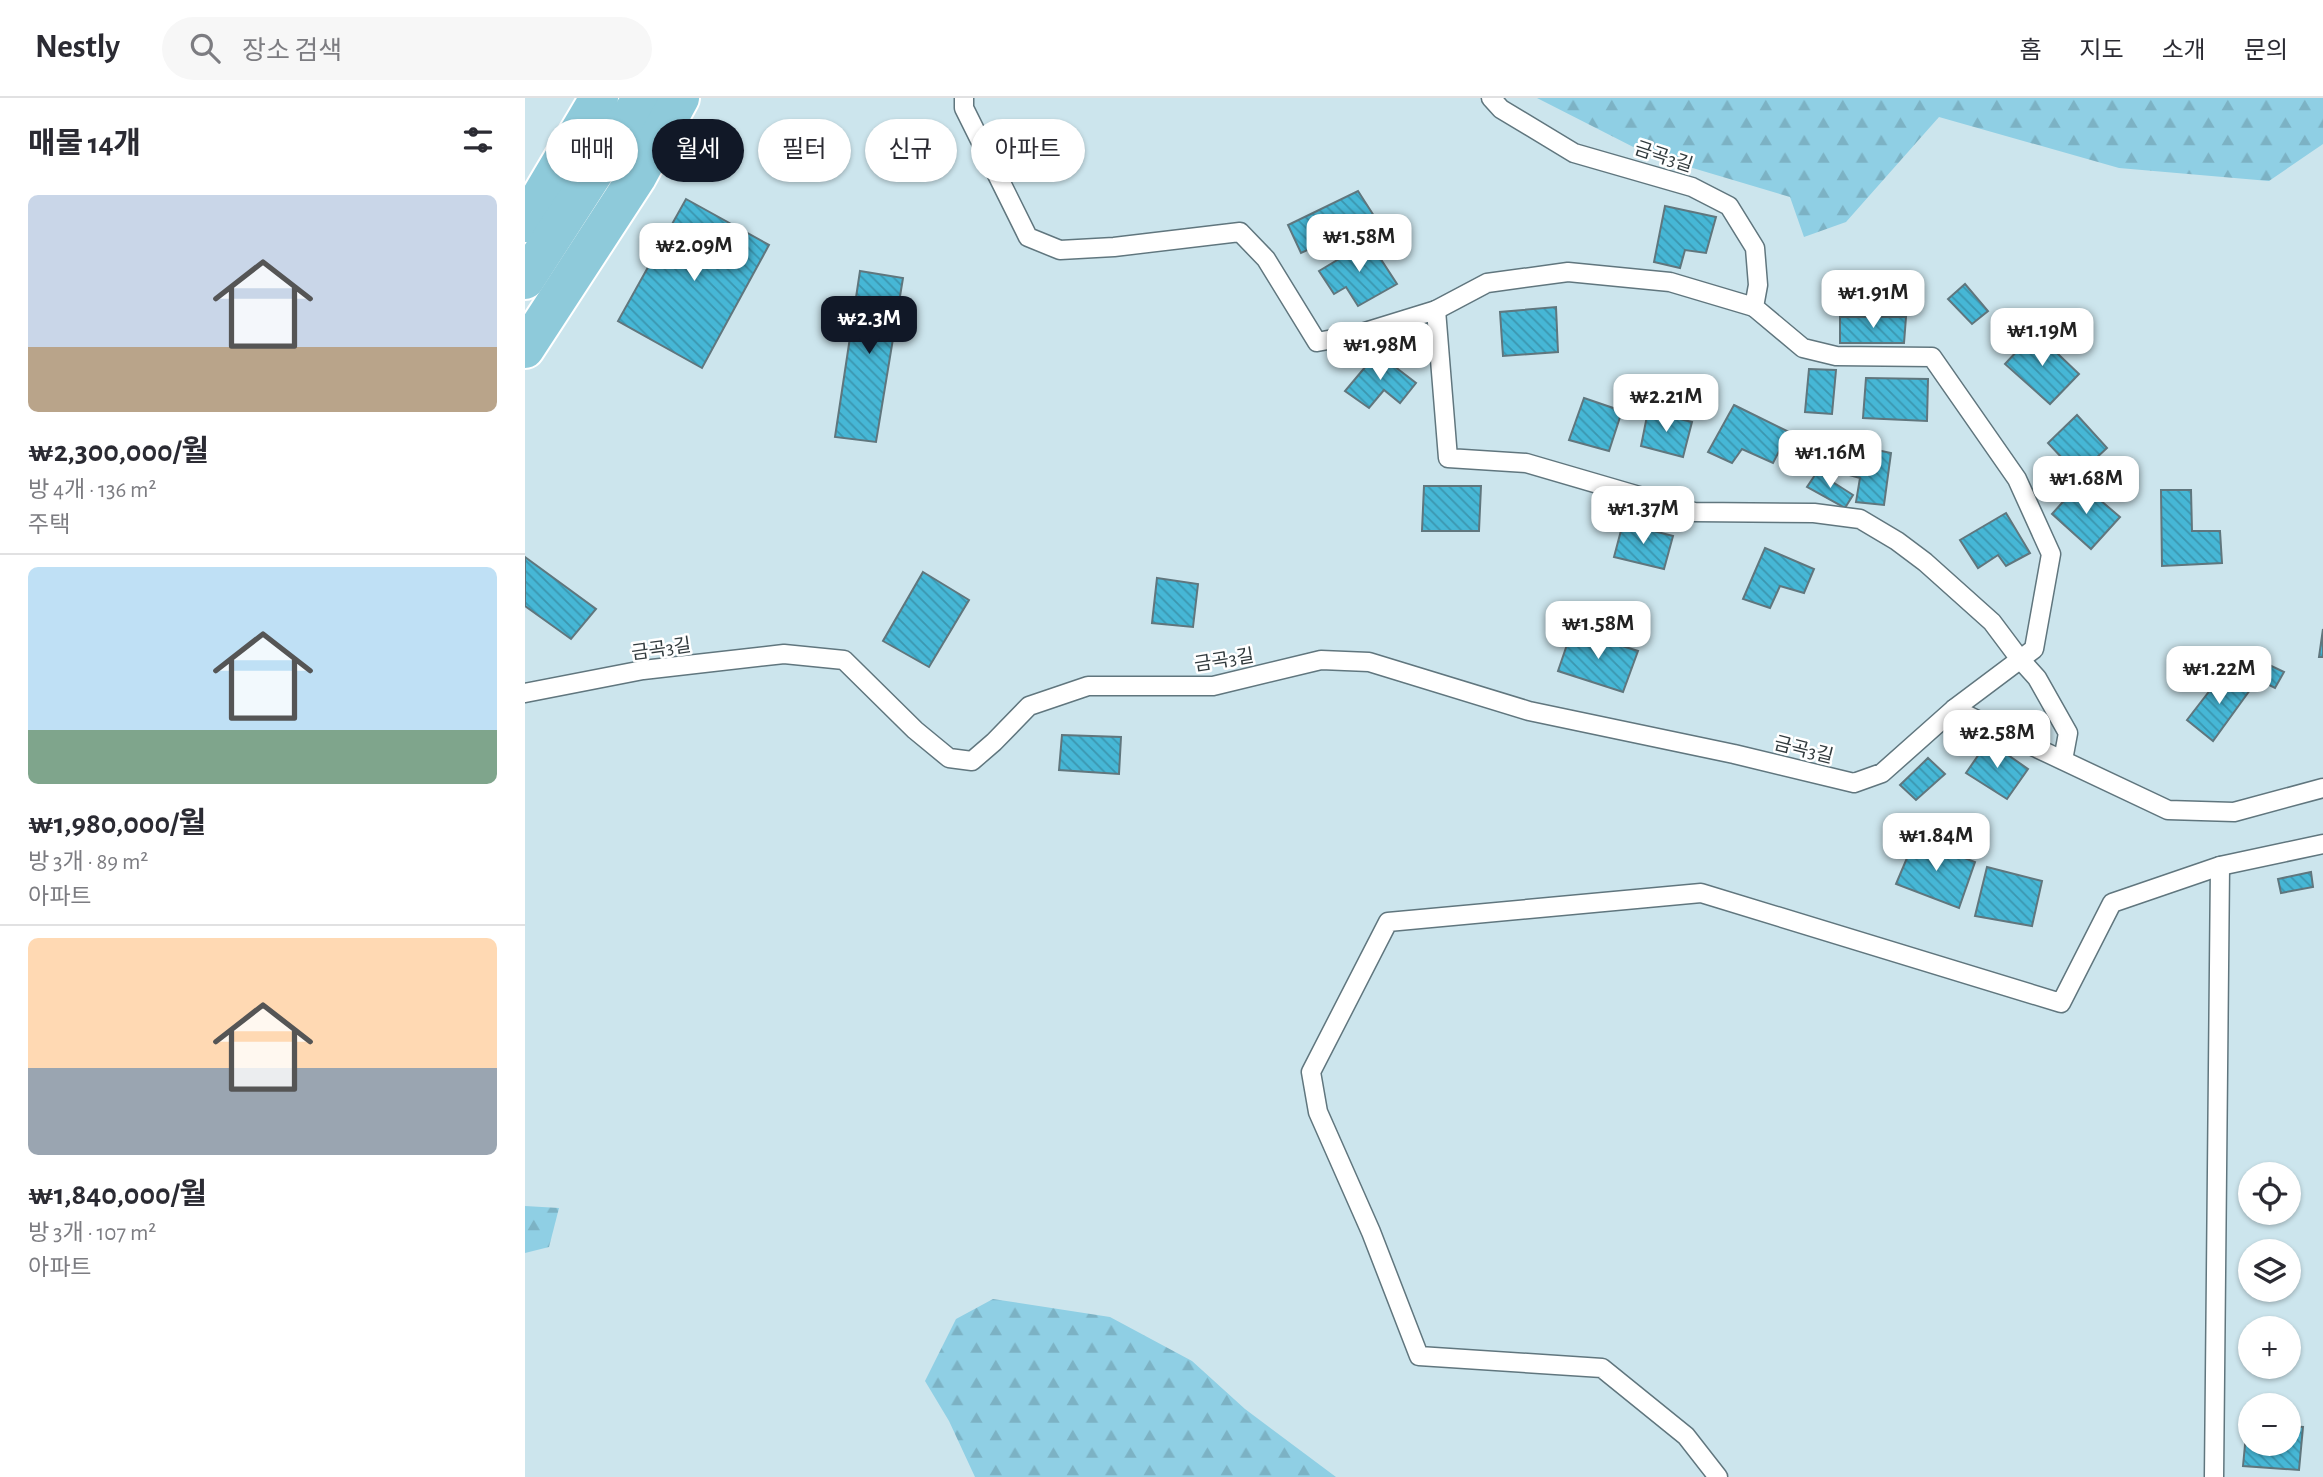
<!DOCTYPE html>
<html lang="ko">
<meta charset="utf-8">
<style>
body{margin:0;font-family:"Alegreya Sans","Noto Sans KR",sans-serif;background:#f7f7f7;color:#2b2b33;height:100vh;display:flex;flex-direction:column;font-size:26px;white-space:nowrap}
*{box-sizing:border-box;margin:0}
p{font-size:23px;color:#7c7c81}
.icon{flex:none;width:38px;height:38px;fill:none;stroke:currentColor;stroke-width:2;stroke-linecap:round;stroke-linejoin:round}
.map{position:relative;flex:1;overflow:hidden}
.sheet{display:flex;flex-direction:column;background:#fff;width:525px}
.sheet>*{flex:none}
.banner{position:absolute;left:21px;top:21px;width:665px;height:63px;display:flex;gap:14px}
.fabs{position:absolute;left:1713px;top:1064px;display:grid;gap:14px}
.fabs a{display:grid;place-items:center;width:63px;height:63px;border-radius:50%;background:#fff;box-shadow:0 2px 5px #0004;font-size:35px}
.price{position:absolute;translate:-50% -60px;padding:0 16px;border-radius:14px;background:#fff;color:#222;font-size:23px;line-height:46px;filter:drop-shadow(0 2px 4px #0008)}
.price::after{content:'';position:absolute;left:50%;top:42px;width:21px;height:16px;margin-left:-10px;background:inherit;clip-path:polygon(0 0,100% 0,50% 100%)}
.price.on{background:#111827;color:#fff}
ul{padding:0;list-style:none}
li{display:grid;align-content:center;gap:14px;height:371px;padding:0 28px}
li+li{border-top:2px solid #e1e1e2}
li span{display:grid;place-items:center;height:217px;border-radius:10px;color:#555}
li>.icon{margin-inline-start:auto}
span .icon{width:126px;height:126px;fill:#fffc;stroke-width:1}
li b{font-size:30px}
h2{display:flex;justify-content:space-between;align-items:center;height:84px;padding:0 28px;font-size:30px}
.tag{padding:0 24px;border-radius:32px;background:#fff;box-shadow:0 2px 5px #0004;font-size:24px;line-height:63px}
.tag.on{background:#111827;color:#fff}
header{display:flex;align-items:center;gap:42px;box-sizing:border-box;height:98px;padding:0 35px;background:#fff;border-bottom:2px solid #e1e1e2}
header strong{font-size:33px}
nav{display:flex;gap:38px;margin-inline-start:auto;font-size:24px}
.search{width:490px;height:63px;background:#f7f7f7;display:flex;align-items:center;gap:18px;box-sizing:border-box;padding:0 24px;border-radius:38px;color:#7c7c81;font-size:26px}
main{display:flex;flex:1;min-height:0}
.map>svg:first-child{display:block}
.forest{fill:url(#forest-firs)}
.building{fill:url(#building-back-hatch);stroke:#60767d;stroke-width:2}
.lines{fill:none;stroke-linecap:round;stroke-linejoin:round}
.lane-casing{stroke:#60767e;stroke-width:21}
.primary-casing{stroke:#fff;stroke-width:42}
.lane{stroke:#fff;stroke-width:18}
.primary{stroke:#8ecada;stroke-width:38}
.labels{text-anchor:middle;stroke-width:5;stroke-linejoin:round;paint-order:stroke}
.street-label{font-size:19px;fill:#313a3d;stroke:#fff}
</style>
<header>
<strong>Nestly</strong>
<div class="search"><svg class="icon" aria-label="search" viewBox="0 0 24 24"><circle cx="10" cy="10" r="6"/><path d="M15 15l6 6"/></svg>장소 검색</div>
<nav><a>홈</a><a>지도</a><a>소개</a><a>문의</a></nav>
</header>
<main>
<section class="sheet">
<h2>매물 14개<svg class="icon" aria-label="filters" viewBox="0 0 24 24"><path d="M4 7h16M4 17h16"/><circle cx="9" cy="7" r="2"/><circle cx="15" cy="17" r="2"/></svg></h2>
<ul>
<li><span style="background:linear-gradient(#c9d6e8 70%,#b9a48a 0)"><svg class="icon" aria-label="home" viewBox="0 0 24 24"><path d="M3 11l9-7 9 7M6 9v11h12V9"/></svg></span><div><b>₩2,300,000/월</b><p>방 4개 · 136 m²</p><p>주택</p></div></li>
<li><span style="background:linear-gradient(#bfe0f5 75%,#7fa58c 0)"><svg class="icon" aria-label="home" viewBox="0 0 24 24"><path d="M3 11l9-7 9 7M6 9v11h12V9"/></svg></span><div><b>₩1,980,000/월</b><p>방 3개 · 89 m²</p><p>아파트</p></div></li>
<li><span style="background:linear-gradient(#ffd9b3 60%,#9aa5b1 0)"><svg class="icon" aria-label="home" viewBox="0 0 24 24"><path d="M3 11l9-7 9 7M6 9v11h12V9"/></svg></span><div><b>₩1,840,000/월</b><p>방 3개 · 107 m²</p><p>아파트</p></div></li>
</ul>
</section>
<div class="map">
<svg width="1798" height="1379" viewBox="0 0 1798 1379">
<defs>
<pattern id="forest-firs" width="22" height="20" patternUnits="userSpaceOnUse" patternTransform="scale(1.75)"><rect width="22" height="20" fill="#8fcfe4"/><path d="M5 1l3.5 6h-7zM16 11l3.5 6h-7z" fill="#7cb2c4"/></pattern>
<pattern id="building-back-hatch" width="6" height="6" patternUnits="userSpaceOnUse" patternTransform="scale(1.75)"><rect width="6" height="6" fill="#46b7d6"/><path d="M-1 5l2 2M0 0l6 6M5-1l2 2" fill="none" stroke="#3b96af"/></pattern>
</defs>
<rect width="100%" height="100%" fill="#cce5ed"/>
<!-- forest -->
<g class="forest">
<path d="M1012,0H1798V46L1744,83L1594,70L1414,19L1321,124L1279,139L1265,99L1124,57Z"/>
<path d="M0,1108L34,1110L24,1149L0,1155Z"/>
<path d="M468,1201L585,1219L667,1263L720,1311L811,1379H450L424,1323L400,1283L431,1221Z"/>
</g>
<!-- building -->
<g class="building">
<path d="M833,93L851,121L776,155L763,127Z"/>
<path d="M161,101L244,147L177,270L93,223Z"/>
<path d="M1140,108L1191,119L1181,155L1160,152L1155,170L1129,164Z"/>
<path d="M844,143L872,186L833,208L821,189L809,196L794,173Z"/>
<path d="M335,173L378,180L351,344L310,339Z"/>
<path d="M1440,186L1463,213L1447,226L1423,201Z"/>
<path d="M1031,209L1033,254L978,258L975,214Z"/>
<path d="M1315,219H1381L1379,245H1315Z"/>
<path d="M1510,234L1554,276L1525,306L1480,266Z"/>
<path d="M852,255L891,285L875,305L859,292L844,310L820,293Z"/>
<path d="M1284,271L1311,272L1307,316L1280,314Z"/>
<path d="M1341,280L1403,281L1402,323L1338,320Z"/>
<path d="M1059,300L1097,313L1084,353L1044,342Z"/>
<path d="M1209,307L1264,334L1248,365L1217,351L1207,365L1183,354Z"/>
<path d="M1123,313L1167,324L1158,359L1116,348Z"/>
<path d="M1552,317L1582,350L1553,377L1523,345Z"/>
<path d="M1315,344L1366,355L1359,407L1331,404L1335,380L1310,373Z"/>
<path d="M1292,374L1328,397L1320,410L1282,389Z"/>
<path d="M1555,385L1595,419L1566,451L1527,416Z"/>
<path d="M899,388H956L954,433H897Z"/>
<path d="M1636,392H1666L1667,433H1695L1697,465L1637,468Z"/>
<path d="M1481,415L1505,455L1481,468L1473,457L1453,470L1435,442Z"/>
<path d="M1098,425L1148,438L1139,471L1089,459Z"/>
<path d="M1240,450L1289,471L1279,495L1255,488L1245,510L1218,501Z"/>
<path d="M0,459L71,511L46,541L0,508Z"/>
<path d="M398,474L444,502L404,569L358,543Z"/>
<path d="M632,480L673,486L668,529L627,525Z"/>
<path d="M1798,531V559H1794Z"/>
<path d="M1047,532L1113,553L1098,594L1033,573Z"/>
<path d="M1719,555L1759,574L1750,590L1710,570Z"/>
<path d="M1700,573L1725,592L1688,643L1662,622Z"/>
<path d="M537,637L596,639L594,676L534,672Z"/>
<path d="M1463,643L1503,671L1482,701L1441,675Z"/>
<path d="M1403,660L1420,676L1391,702L1375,687Z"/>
<path d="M1390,741L1450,764L1434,810L1371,786Z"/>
<path d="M1462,769L1517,783L1507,828L1450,818Z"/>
<path d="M1786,774L1788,789L1756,795L1753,781Z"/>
<path d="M1722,1326H1726V1346H1764V1328L1778,1329L1774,1372L1718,1368Z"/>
</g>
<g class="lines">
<defs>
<g id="lane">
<path d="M439,0V10L503,139L535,152L589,149L715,134L741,161L792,244L830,237L911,212L923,360L1001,365L1169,414L1289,415L1335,421L1372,443L1400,464L1467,524L1494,560L1512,580L1543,635L1538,662"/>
<path d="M911,212L962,185L1043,174L1145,184L1229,209"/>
<path d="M0,595L118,572L259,556L319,562L390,632L424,660L447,663L469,644L504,608L563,588H688L796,562L844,564L1004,613L1209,656L1329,685L1357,675L1429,611L1509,551L1526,456L1492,381L1407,259L1311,258L1278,250L1229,209L1233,187L1230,150L1204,108L1167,89L1049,55L976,11L966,0"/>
<path d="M1429,611L1643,712L1709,714L1798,690"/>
<path d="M1193,1379L1161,1338L1077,1270L894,1258L846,1134L793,1014L786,974L863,824L1176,795L1536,905L1587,805L1695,768L1798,746"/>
<path d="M1689,1379L1695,768"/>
</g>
<g id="primary">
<path d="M0,125L74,0"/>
<path d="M0,182L117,0"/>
<path d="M0,251L112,79L155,0"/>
</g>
</defs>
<!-- lane casing -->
<use href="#lane" class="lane-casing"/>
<!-- primary casing -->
<use href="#primary" class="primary-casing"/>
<!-- lane -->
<use href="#lane" class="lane"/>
<!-- primary -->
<use href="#primary" class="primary"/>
</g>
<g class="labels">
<!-- street labels -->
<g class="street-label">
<text transform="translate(1139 58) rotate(18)" y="7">금곡3길</text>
<text transform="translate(136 550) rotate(-8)" y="7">금곡3길</text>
<text transform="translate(699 561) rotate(-9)" y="7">금곡3길</text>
<text transform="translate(1279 651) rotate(14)" y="7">금곡3길</text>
</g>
</g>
</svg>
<div class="fabs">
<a><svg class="icon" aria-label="locate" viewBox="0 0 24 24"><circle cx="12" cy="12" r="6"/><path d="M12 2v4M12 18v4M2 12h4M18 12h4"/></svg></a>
<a><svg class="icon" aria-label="layers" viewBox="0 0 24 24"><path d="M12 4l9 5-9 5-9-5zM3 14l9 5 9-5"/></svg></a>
<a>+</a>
<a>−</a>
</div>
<b class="price" style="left:834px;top:176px">₩1.58M</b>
<b class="price" style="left:169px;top:185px">₩2.09M</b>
<b class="price" style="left:1348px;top:232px">₩1.91M</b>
<b class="price on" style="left:344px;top:258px">₩2.3M</b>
<b class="price" style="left:1517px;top:270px">₩1.19M</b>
<b class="price" style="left:855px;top:284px">₩1.98M</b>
<b class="price" style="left:1141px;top:336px">₩2.21M</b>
<b class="price" style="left:1305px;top:392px">₩1.16M</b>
<b class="price" style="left:1561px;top:418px">₩1.68M</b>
<b class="price" style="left:1118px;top:448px">₩1.37M</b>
<b class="price" style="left:1073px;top:563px">₩1.58M</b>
<b class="price" style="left:1694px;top:608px">₩1.22M</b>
<b class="price" style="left:1472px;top:672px">₩2.58M</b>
<b class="price" style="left:1411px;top:775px">₩1.84M</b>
<div class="banner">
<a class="tag">매매</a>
<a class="tag on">월세</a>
<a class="tag">필터</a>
<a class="tag">신규</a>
<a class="tag">아파트</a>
</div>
</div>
</main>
